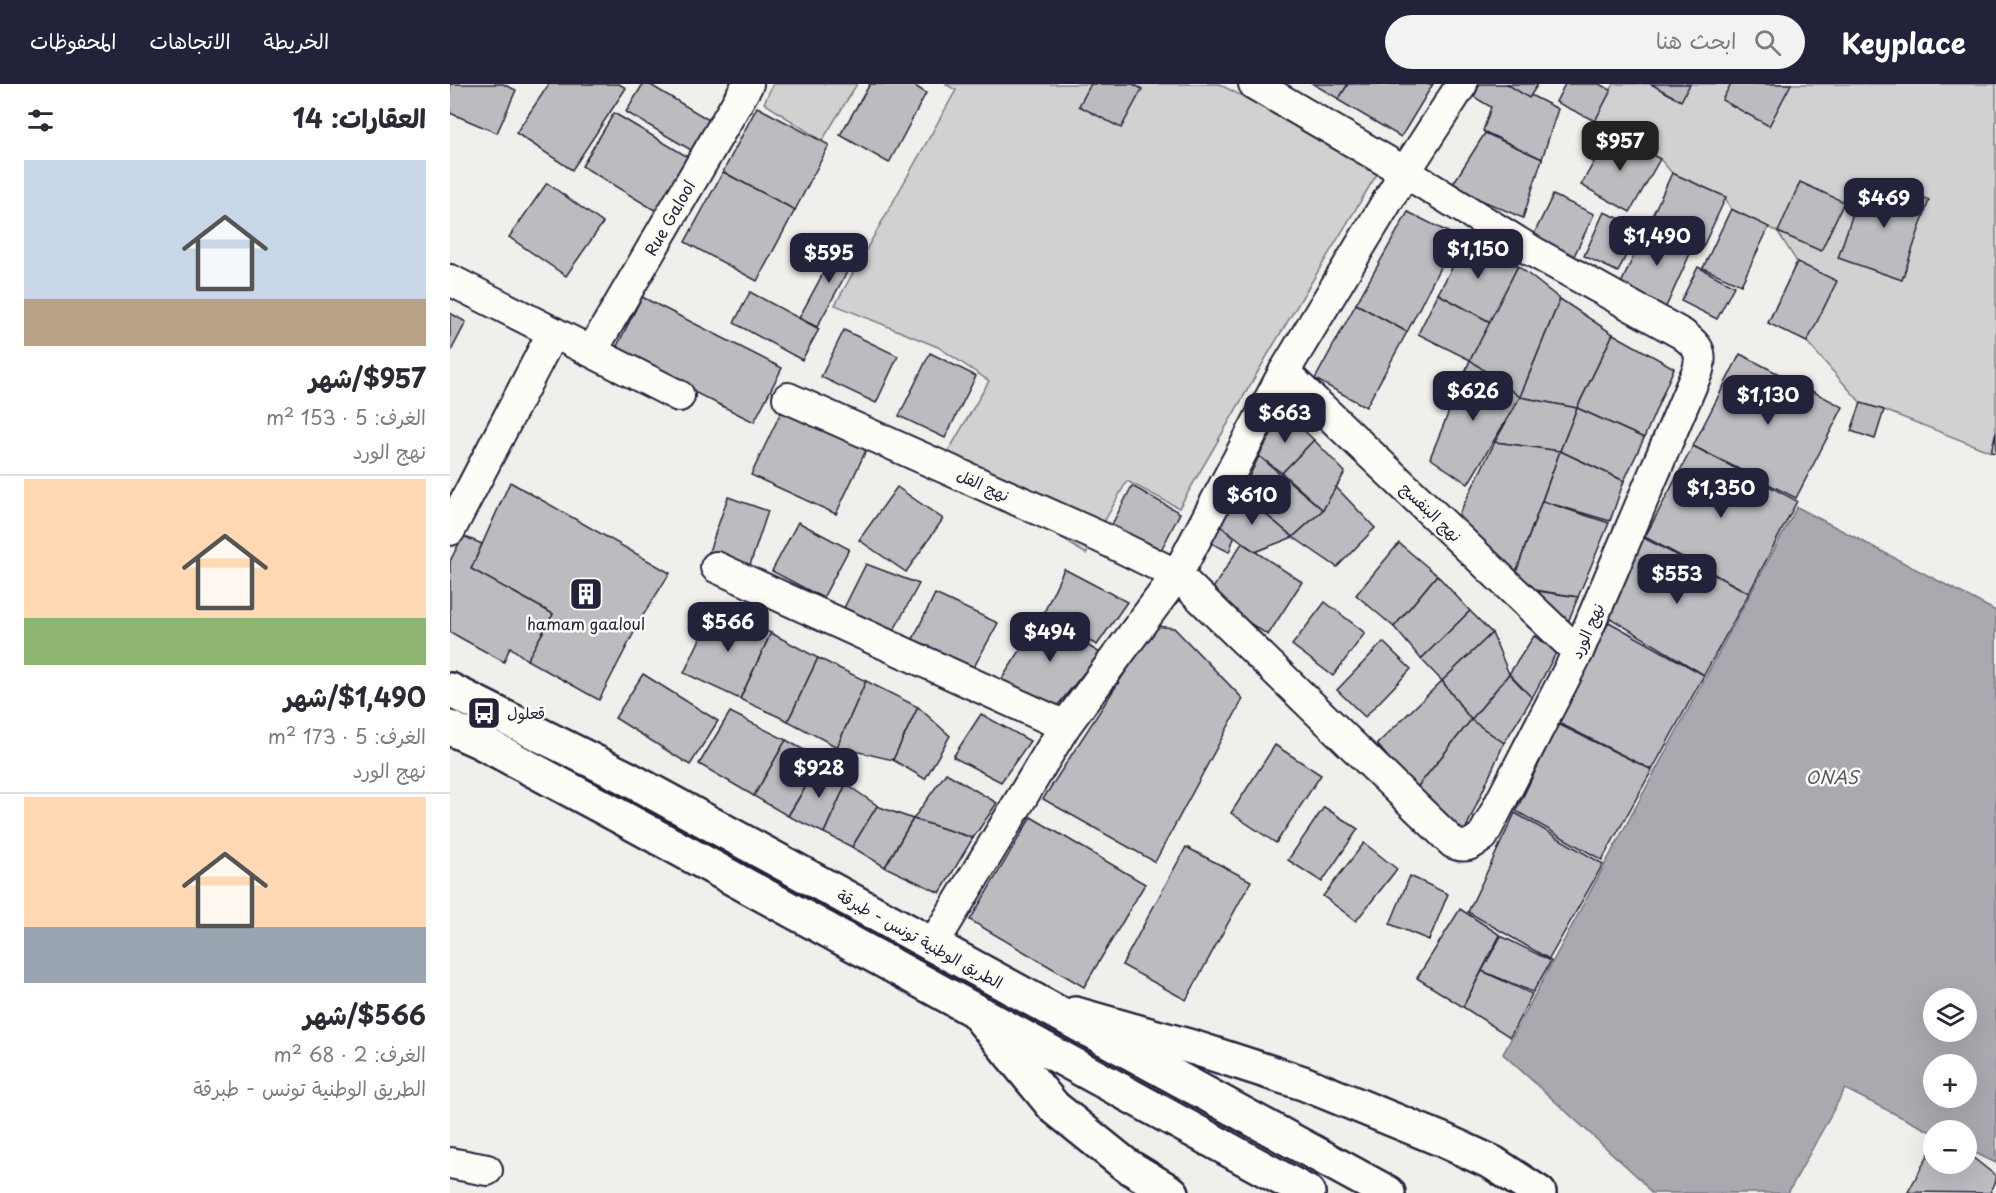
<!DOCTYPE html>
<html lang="ar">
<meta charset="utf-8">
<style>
body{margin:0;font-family:"Playpen Sans","Playpen Sans Arabic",sans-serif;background:#f2f2f3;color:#2b2b33;direction:rtl;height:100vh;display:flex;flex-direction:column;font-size:22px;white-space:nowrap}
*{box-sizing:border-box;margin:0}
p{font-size:20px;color:#7c7c81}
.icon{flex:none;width:33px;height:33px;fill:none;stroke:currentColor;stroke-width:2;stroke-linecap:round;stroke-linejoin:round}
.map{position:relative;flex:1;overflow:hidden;direction:ltr}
.side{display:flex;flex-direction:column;background:#fff;width:450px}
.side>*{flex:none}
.controls{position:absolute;left:1473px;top:904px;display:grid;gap:12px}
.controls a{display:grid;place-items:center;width:54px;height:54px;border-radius:50%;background:#fff;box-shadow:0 6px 24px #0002;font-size:30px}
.price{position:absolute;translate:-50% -51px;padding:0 14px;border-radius:12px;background:#22223b;color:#fff;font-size:20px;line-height:39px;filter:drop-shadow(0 2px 3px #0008)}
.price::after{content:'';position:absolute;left:50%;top:36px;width:18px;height:14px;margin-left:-9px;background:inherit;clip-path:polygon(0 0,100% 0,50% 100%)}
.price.active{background:#222;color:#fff}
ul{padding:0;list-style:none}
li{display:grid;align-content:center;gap:12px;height:318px;padding:0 24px}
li+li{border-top:2px solid #e1e1e2}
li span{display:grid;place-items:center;height:186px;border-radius:0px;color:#555}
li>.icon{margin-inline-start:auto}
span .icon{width:108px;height:108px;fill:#fffc;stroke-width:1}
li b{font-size:26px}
h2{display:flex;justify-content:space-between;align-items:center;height:72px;padding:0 24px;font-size:26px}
header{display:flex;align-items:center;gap:36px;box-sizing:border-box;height:84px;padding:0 30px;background:#22223b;color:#fff}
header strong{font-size:28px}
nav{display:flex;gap:33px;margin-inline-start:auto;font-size:21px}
.search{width:420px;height:54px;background:#f2f2f3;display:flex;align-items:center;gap:15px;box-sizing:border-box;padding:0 21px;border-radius:33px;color:#7c7c81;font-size:22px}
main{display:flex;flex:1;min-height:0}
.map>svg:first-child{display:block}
.green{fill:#d2d1d1;stroke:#7a7a86;stroke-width:1.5}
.water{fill:#a9a9b0;stroke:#737381;stroke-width:1.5;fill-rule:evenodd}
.building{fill:#bcbcc0;stroke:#22223b;stroke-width:1.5}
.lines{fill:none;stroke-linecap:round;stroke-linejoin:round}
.minor-casing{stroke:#22223b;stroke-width:34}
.tertiary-casing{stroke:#22223b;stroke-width:38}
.primary-casing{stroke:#22223b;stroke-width:38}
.minor{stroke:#fdfcf7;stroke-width:30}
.tertiary{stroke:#fdfcf7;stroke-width:33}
.primary{stroke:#fdfcf7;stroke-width:33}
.labels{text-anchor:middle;stroke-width:5;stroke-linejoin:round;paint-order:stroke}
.street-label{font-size:16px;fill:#22223b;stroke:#fdfcf7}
.poi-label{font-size:16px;fill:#22223b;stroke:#fdfcf7}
.water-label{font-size:18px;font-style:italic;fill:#58586a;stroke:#fdfcf7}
</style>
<header>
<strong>Keyplace</strong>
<div class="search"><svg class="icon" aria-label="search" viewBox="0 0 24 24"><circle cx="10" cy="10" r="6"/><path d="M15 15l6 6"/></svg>ابحث هنا</div>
<nav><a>الخريطة</a><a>الاتجاهات</a><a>المحفوظات</a></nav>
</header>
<main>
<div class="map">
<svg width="1546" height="1109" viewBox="0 0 1546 1109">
<rect width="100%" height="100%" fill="#f0efec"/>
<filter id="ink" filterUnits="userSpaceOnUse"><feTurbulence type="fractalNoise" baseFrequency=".0167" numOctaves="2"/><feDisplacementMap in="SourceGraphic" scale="12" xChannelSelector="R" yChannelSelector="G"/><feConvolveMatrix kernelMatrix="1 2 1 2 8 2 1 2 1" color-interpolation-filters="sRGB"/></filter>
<g filter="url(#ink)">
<!-- green -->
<g class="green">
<path d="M323,0H407L372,57L314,19Z"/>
<path d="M495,0H769L930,85L821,265L729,424L677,397L636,470L492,378L539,297L488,263L385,221L506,6Z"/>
<path d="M1164,0H1201L1231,16L1240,0H1546V348L1541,368L1434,326L1411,319L1357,258L1318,239L1347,178L1328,148L1281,125L1275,113L1222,89L1210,75L1161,48L1145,37Z"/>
</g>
<!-- water -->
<path class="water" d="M1347,423L1546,527V1079L1517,1065L1516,1047H1484L1483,1049L1395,1005L1338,1109H1201L1190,1095L1053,970ZM1484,915H1516V948H1484ZM1484,981H1516V1014H1484Z"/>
<!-- building -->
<g class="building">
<path d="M0,0H53L66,6L47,49L0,29Z"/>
<path d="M99,0H169L176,4L122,86L66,49Z"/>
<path d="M193,0H199L259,36L241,66L176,28Z"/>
<path d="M420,0H462L476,9L439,79L390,51Z"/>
<path d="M641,0H683L692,5L671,44L629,22Z"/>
<path d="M863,0H898L889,15Z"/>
<path d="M898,0H983L951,53L888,16Z"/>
<path d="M1030,0H1059L1108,25L1092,75L1033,47L1041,23L1024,13Z"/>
<path d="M1057,0H1088L1079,14Z"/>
<path d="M1115,0H1149L1161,6L1145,37L1106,18Z"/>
<path d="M1201,0H1240L1231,17Z"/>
<path d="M1281,0H1341L1319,42L1272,16Z"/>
<path d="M307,23L379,61L345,126L273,88Z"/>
<path d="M164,29L238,73L206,127L132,82Z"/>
<path d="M1161,48L1210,75L1180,128L1131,101Z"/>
<path d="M1035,49L1092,75L1073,134L1001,103Z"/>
<path d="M273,88L345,126L307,197L235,158Z"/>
<path d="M1222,89L1276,113L1252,165L1198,141Z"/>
<path d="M1415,94L1479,116L1452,196L1388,174Z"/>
<path d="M1350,98L1394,118L1371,167L1328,148Z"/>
<path d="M97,99L153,139L116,192L59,153Z"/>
<path d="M1103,111L1144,130L1124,172L1083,152Z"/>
<path d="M1281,125L1319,143L1291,201L1253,184Z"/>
<path d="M958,128L1006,152L957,248L906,220Z"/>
<path d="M1154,128L1189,143L1168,188L1134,172Z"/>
<path d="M1198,141L1244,161L1215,225L1169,204Z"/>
<path d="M1019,152L1068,182L1040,238L988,210Z"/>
<path d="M391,156L409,166L367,243L349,234Z"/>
<path d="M1347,178L1387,197L1357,258L1318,239Z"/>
<path d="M1068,182L1110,215L1070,313L1020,276Z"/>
<path d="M1248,183L1284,202L1267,235L1231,217Z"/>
<path d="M300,208L369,245L352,276L284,239Z"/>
<path d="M988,210L1040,238L1020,276L968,250Z"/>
<path d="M192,213L332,284L304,338L164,268Z"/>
<path d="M1110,215L1163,250L1127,324L1070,313Z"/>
<path d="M906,220L957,248L916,323L865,295Z"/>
<path d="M0,229L16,238L0,269Z"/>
<path d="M394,246L448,272L426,319L371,293Z"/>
<path d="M1163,250L1224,284L1194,354L1127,324Z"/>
<path d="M480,269L526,292L495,354L449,332Z"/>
<path d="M1290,270L1393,323L1346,414L1243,362Z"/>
<path d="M1020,276L1070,313L1018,400L980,374Z"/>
<path d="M1070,313L1127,324L1110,367L1045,358Z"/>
<path d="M1411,319L1434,326L1425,355L1401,347Z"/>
<path d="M333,324L418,362L386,430L301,391Z"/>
<path d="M1127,324L1194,354L1174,397L1110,367Z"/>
<path d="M834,327L864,356L832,389L809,372Z"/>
<path d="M1546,348V369L1541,368Z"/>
<path d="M864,356L895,388L873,426L832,389Z"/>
<path d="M1045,358L1110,367L1061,502L1001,446Z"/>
<path d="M1243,362L1347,417L1299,509L1195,453Z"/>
<path d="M1110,367L1174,397L1160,437L1092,417Z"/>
<path d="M809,372L873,426L843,453L791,410Z"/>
<path d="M60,398L220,489L192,533L149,616L77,576L103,530L21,485Z"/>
<path d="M682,402L730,429L707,474L659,446Z"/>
<path d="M447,403L493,435L456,488L409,456Z"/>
<path d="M886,403L925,444L887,483L843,453L873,426Z"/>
<path d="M791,410L843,453L805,468L766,438Z"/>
<path d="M278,413L318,427L298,487L257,473Z"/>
<path d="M1092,417L1159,439L1128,513L1061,502Z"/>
<path d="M348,438L399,465L373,514L322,487Z"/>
<path d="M766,438L784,454L779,468L757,457Z"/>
<path d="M13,452L32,460L21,485L103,530L77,576L60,563L54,578L0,548V477Z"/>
<path d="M1192,453L1299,509L1254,591L1160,534Z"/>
<path d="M792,459L852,498L818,551L758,512Z"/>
<path d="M949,459L987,491L944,543L906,511Z"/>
<path d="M416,480L469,500L437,559L391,530Z"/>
<path d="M614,485L677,518L647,561L592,533Z"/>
<path d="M987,491L1020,527L971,575L944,543Z"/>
<path d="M1073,505L1128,513L1115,546Z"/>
<path d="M485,510L548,539L519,592L460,561Z"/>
<path d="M875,518L915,549L883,592L842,561Z"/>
<path d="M265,523L321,549L290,615L234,589Z"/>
<path d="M1020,527L1042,549L992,597L971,575Z"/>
<path d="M592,533L650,569L608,621L551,596Z"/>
<path d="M1159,538L1254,591L1202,686L1107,638Z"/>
<path d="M705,542L724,544L793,615L705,778L593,715Z"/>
<path d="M321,549L368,574L338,637L290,615Z"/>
<path d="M1042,549L1059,590L1021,636L992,597Z"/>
<path d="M1084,552L1107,567L1082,614L1059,590Z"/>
<path d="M933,558L961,585L915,633L887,606Z"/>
<path d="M368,574L416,597L387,663L338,637Z"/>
<path d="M193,590L268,637L240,681L165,634Z"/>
<path d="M1059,590L1082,614L1054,659L1021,636Z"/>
<path d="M416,597L468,623L443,676L387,663Z"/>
<path d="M992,597L1021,636L965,706L927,660Z"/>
<path d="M468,623L500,652L475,695L443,676Z"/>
<path d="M280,628L336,656L304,712L249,680Z"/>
<path d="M531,630L580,657L551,698L503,673Z"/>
<path d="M1021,636L1054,659L1009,760L965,706Z"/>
<path d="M1108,640L1202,686L1152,776L1066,727Z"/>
<path d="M336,656L372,676L338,732L304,712Z"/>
<path d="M825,661L871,691L826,759L781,729Z"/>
<path d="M372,676L396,700L374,749L338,732Z"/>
<path d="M496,689L547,719L523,754L463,735Z"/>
<path d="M396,700L428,722L402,763L374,749Z"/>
<path d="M427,722L463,735L435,783L402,763Z"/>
<path d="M874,723L908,745L872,798L838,776Z"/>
<path d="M1065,729L1153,780L1099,875L1018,828Z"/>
<path d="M581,733L695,800L634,903L520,836Z"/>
<path d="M463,735L523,754L490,809L435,783Z"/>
<path d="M914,759L947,785L906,837L873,812Z"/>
<path d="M736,763L801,797L736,916L672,881Z"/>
<path d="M960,792L998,810L979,856L940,840Z"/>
<path d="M1010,825L1050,851L1013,923L967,894Z"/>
<path d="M1051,852L1101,877L1083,908L1032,887Z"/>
<path d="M1032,887L1082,910L1060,953L1013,923Z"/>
<path d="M1484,1060V1080H1516V1068L1546,1092V1097L1540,1109L1458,1108Z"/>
</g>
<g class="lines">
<defs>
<g id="minor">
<path d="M0,196L229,312"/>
<path d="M142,267L298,0"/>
<path d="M834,288L1128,568"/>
<path d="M338,314L650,453L727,491L1003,759C1016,765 1022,760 1033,752L1128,568L1248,286C1253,267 1247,261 1232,250L1082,167L955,88L804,0"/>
<path d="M0,446L103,248"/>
<path d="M266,483L615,642"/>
<path d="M482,862L615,642L727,491L834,288L955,88L1012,0"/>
<path d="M0,1079L37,1086"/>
</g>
<g id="tertiary">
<path d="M525,927L604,1023L676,1081L722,1109"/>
<path d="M625,930L745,964L853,999L993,1056L1043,1079L1089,1109"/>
</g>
<g id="primary">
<path d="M0,606L175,693L938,1109"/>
<path d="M0,644L31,658L158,726L858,1109"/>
</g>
</defs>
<!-- minor casing -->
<use href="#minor" class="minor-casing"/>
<!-- tertiary casing -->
<use href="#tertiary" class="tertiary-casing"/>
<!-- primary casing -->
<use href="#primary" class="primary-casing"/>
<!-- minor -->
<use href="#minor" class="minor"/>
<!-- tertiary -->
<use href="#tertiary" class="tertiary"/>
<!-- primary -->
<use href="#primary" class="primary"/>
</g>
</g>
<!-- icons -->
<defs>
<symbol id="building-square" viewBox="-11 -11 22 22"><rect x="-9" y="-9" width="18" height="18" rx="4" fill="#22223b" stroke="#fdfcf7"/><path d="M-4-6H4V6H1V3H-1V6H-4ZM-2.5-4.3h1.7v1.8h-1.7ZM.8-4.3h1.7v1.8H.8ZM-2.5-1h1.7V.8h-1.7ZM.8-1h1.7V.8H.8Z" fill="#fff"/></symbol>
<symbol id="bus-square" viewBox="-11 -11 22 22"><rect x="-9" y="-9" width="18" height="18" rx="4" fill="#22223b" stroke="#fdfcf7"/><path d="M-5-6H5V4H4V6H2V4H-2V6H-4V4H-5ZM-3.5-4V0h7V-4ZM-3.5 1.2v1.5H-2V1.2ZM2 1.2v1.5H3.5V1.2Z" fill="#fff"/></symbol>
</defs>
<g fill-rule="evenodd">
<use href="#building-square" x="117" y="491" width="38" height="38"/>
<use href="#bus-square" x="15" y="610" width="38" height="38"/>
</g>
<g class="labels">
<!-- street labels -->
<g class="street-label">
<text transform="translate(220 134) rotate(-60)" y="6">Rue Galool</text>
<text transform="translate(533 401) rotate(24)" y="6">نهج الفل</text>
<text transform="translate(981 428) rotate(44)" y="6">نهج البنفسج</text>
<text transform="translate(1137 547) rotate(-66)" y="6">نهج الورد</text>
<text transform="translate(470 855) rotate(29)" y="6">الطريق الوطنية تونس - طبرقة</text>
</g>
<!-- poi labels -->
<g class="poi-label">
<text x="136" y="546">hamam gaaloul</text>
<text x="57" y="635" text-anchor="start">قعلول</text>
</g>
<!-- water labels -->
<g class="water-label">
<text x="1382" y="700">ONAS</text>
</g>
</g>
</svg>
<div class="controls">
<a><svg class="icon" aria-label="layers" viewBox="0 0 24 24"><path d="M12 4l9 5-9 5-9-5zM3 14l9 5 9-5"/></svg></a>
<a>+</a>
<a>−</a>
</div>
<b class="price active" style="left:1170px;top:88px">$957</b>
<b class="price" style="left:1434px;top:145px">$469</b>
<b class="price" style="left:1207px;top:183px">$1,490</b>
<b class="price" style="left:1028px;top:196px">$1,150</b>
<b class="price" style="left:379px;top:200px">$595</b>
<b class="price" style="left:1023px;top:338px">$626</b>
<b class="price" style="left:1318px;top:342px">$1,130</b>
<b class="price" style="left:835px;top:360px">$663</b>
<b class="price" style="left:1271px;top:435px">$1,350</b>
<b class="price" style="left:802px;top:442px">$610</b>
<b class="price" style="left:1227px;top:521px">$553</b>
<b class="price" style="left:278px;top:569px">$566</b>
<b class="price" style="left:600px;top:579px">$494</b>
<b class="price" style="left:369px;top:715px">$928</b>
</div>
<section class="side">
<h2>العقارات: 14<svg class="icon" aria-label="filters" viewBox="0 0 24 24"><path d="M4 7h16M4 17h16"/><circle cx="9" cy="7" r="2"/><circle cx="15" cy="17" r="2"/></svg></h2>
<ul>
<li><span style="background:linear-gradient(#c9d6e8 75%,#b9a48a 0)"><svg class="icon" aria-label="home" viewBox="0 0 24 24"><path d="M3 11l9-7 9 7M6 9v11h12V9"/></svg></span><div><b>$957/شهر</b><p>الغرف: 5 · 153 m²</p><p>نهج الورد</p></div></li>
<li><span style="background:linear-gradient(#ffd9b3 75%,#8fb573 0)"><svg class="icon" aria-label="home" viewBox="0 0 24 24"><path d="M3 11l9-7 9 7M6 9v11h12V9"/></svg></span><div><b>$1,490/شهر</b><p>الغرف: 5 · 173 m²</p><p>نهج الورد</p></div></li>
<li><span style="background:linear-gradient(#ffd9b3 70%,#9aa5b1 0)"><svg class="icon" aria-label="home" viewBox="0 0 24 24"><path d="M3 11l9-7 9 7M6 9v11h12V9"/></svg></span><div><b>$566/شهر</b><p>الغرف: 2 · 68 m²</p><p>الطريق الوطنية تونس - طبرقة</p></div></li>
</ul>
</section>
</main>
